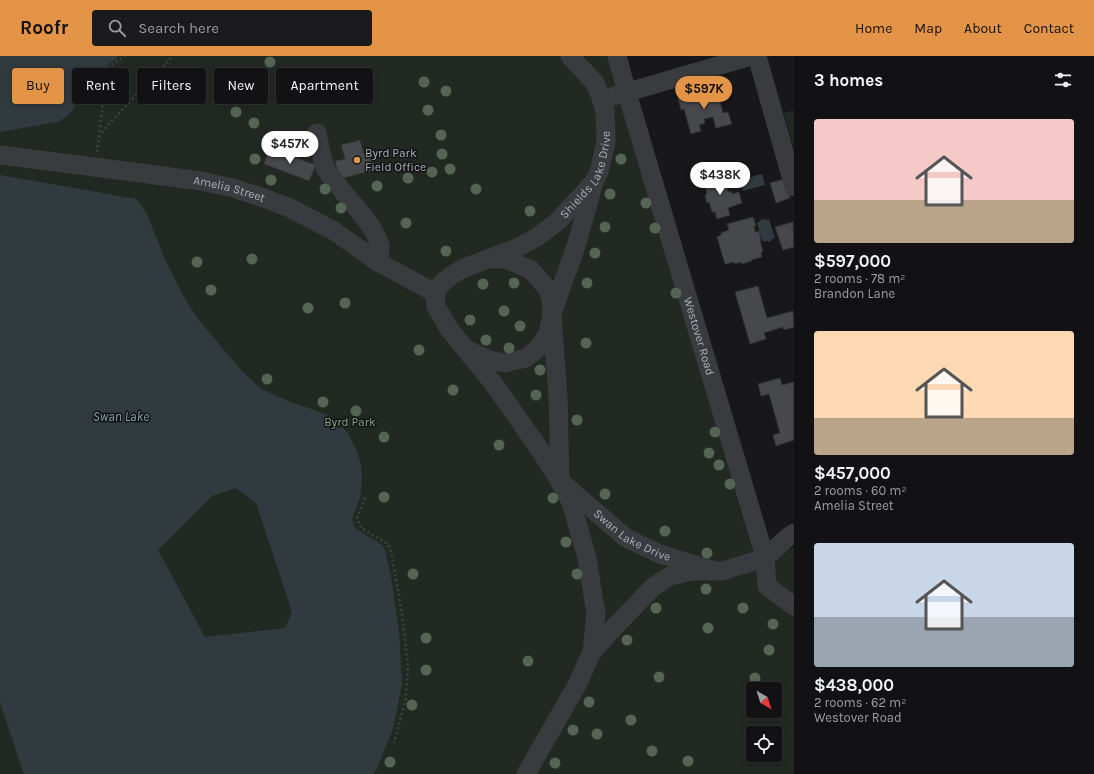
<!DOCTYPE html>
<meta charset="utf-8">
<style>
body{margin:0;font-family:Karla,sans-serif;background:#1b1b1d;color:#f1f3f6;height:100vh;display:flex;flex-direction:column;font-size:15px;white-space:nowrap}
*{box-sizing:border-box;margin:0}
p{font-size:13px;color:#9c9ea0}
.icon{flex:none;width:22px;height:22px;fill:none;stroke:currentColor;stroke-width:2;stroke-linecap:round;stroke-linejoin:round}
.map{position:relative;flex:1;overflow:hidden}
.sheet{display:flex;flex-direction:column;background:#121214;width:300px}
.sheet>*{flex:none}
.top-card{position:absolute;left:12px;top:12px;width:380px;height:36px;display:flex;gap:8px}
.needle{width:26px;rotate:141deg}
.fabs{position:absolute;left:746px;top:626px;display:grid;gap:8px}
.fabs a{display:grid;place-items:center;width:36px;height:36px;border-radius:4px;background:#121214;box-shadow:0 2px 6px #0003,0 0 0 1px #313234;font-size:20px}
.price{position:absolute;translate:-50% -34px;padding:0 9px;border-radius:14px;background:#fff;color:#222;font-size:13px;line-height:26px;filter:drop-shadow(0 1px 2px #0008)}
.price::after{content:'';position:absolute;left:50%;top:24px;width:12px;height:9px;margin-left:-6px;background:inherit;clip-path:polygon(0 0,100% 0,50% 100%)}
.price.active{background:#e39446;color:#111}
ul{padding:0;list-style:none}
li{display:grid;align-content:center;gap:8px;height:212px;padding:0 20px}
li span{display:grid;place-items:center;height:124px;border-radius:4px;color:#555}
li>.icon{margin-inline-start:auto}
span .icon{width:72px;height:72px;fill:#fffc;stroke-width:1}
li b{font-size:17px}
h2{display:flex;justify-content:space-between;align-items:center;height:48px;padding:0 20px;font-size:17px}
.pill{padding:0 14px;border-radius:4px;background:#121214;box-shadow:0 2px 6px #0003,0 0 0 1px #313234;font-size:14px;line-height:36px}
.pill.active{background:#e39446;color:#111}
header{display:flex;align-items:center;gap:24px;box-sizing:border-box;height:56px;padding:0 20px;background:#e39446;color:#111}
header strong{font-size:19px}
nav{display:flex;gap:22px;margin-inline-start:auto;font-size:14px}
.search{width:280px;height:36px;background:#1b1b1d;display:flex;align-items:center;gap:10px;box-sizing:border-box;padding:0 14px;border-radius:4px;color:#9c9ea0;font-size:15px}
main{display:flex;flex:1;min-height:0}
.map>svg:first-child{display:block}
.green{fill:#222922;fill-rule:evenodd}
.water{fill:#313b3f;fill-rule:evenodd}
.building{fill:#47484c;stroke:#323335}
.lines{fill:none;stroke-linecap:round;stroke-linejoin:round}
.path{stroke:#3f4245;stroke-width:2.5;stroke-dasharray:2 3;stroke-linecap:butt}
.minor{stroke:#393b3e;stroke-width:19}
.tree{fill:#556454}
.poi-dot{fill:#e39446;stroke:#131315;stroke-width:1.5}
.labels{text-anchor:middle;stroke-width:3;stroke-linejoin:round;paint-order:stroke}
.poi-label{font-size:12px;fill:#abb1b8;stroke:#131315;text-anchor:start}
.street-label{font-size:12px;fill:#abb1b8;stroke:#131315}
.park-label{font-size:12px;fill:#87a284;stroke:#131315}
.water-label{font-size:13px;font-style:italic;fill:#85a3b0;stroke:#131315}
</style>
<header>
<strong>Roofr</strong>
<div class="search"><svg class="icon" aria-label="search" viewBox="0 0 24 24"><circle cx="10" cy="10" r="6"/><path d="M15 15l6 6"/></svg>Search here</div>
<nav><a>Home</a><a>Map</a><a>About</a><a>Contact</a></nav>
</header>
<main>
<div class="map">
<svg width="794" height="718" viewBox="0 0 794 718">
<rect width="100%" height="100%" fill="#18181a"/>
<!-- green -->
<g class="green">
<path d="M0,0H608L757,511L794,491V718H0ZM753,633H775V655H753ZM753,677H775V699H753Z"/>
<path d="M794,54V94L784,57Z"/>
</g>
<!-- water -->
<g class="water">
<path d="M0,0H119C109,8 99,15 90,25C78,40 76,59 57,66L0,76Z"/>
<path d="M762,118L765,129L743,135L740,124Z"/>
<path d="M0,119L136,143L141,149L147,158L164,201L186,245L199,264L240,313L261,333L293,347L309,352L329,360L338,367L348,377L357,395L361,409L362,423L360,442L352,463L355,472L382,489L385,494L391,521L399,574L402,627L397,654L392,676L377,712L373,718H24L0,646ZM236,432L256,447L292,556L285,572L205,581L158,494L212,440Z"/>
<path d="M763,163L767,164L769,163L775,182L772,183L770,186L766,185L763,186L757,167Z"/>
</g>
<!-- building -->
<g class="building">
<path d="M711,32H714L717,35L723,57L728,56L732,68L716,72L713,61L704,63L705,67L699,69L701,75L691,78L684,53L681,54L678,42L698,36L699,40L706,38V35Z"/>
<path d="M360,84L364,98L372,96L377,113L340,123L335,105L345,103L341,89Z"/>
<path d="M269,92L316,109L309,125L264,108Z"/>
<path d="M718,117L720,122L723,121L728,136L731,135L732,138L739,136L742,147L728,152L730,159L717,163L715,156H712L709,146L707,147L705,139L707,138L704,126H706L705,121Z"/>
<path d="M784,123L790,142L776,147L770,127Z"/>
<path d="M753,161L756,170H754L755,176L759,175L761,184H760L763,196H761L762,201L751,204L752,205L741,208V206L734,208V206L725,208L717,181L721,179V177L729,174L727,168Z"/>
<path d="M793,166L794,191L783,194L775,171Z"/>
<path d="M758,230L767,262L793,255L794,271L784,274L783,271L764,277L766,283L750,288L735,236Z"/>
<path d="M780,322L782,329L794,326V384L776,390L773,379L780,377L769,338L761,340L758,328Z"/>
</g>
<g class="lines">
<!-- path -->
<g class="path">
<path d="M99,81L110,67L173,0"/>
<path d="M97,96L107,12L125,0"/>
<path d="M365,442L357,462L361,472L388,488L392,500L402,558L408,611L406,642L394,687"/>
</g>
<!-- minor -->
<g class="minor">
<path id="s1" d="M617,0L627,37L765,502L767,530L794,550"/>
<path d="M757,0L794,131"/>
<path d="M614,40L752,0"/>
<path d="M317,77C319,85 322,106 326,113C337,133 378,170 380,191C380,196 379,201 378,206"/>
<path id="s2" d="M0,99L156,119L201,125L233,132L258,140L288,151L334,175L378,206L435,237"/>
<path id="s3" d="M435,237L436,250L449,273L493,327L536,388L560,425L626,482L660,498L716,515"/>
<path id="s4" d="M435,237L442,227L452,219L464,212L517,192L537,181L557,166L594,126L599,116L606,86L605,55L600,39L595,27L570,0"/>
<path d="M467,294L489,304L504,307L526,302L538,292L548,278L552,258L551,245L548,233L530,213L505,203H492"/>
<path d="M592,596L607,579L653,531L670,520L692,515H722L765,502L788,481L794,477"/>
<path d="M526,718L577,629L592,596L596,558L587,502L571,446L560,425L558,342L552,258L577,187L594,126"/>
</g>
</g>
<!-- trees -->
<g class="tree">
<circle cx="270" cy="6" r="5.5"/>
<circle cx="238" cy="25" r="5.5"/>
<circle cx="424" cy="26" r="5.5"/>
<circle cx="446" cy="35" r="5.5"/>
<circle cx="254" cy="43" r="5.5"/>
<circle cx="428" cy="54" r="5.5"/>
<circle cx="236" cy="56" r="5.5"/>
<circle cx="254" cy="67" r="5.5"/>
<circle cx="441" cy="79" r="5.5"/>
<circle cx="442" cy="98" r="5.5"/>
<circle cx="255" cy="103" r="5.5"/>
<circle cx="621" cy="103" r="5.5"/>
<circle cx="450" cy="113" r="5.5"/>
<circle cx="432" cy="116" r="5.5"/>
<circle cx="408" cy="122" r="5.5"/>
<circle cx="271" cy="124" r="5.5"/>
<circle cx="377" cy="130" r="5.5"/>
<circle cx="325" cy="133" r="5.5"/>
<circle cx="476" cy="133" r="5.5"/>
<circle cx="610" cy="138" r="5.5"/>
<circle cx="646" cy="147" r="5.5"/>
<circle cx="341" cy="152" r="5.5"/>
<circle cx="530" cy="155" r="5.5"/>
<circle cx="406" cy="167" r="5.5"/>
<circle cx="605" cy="171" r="5.5"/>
<circle cx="655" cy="172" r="5.5"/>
<circle cx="446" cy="195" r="5.5"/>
<circle cx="595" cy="197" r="5.5"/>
<circle cx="252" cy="203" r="5.5"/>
<circle cx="197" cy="206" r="5.5"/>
<circle cx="514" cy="227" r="5.5"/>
<circle cx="587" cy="227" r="5.5"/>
<circle cx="483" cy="228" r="5.5"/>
<circle cx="211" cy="234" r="5.5"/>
<circle cx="676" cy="237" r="5.5"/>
<circle cx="345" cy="247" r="5.5"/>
<circle cx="308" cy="252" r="5.5"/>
<circle cx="504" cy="255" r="5.5"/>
<circle cx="470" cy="264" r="5.5"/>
<circle cx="520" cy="270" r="5.5"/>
<circle cx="486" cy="284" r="5.5"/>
<circle cx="586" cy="287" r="5.5"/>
<circle cx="509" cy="292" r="5.5"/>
<circle cx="419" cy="294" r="5.5"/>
<circle cx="540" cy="314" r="5.5"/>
<circle cx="267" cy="323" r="5.5"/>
<circle cx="453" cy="334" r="5.5"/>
<circle cx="536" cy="339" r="5.5"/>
<circle cx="323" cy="346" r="5.5"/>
<circle cx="356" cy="355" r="5.5"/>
<circle cx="577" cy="364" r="5.5"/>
<circle cx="715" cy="376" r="5.5"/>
<circle cx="384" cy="381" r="5.5"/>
<circle cx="499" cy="389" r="5.5"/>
<circle cx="709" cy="397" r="5.5"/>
<circle cx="719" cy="409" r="5.5"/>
<circle cx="730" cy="428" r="5.5"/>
<circle cx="605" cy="438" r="5.5"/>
<circle cx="384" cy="441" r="5.5"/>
<circle cx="553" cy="442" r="5.5"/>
<circle cx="665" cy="475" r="5.5"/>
<circle cx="566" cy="486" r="5.5"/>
<circle cx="707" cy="497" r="5.5"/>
<circle cx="413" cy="518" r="5.5"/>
<circle cx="577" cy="518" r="5.5"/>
<circle cx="706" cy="533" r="5.5"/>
<circle cx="656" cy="552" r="5.5"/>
<circle cx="743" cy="552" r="5.5"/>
<circle cx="773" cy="568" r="5.5"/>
<circle cx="708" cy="572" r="5.5"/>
<circle cx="426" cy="582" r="5.5"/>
<circle cx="627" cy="584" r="5.5"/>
<circle cx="769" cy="594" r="5.5"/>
<circle cx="528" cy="605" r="5.5"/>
<circle cx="426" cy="614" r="5.5"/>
<circle cx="659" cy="621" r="5.5"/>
<circle cx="755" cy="622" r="5.5"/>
<circle cx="589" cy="646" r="5.5"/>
<circle cx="412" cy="649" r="5.5"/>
<circle cx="631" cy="664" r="5.5"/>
<circle cx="573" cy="674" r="5.5"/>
<circle cx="597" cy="678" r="5.5"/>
<circle cx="652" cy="695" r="5.5"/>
<circle cx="688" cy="705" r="5.5"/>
<circle cx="390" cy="706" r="5.5"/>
<circle cx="555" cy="707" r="5.5"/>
</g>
<!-- markers -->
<circle class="poi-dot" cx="357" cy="104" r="4"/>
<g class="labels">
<!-- poi labels -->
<g class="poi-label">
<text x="365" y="101">Byrd Park<tspan x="365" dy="14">Field Office</tspan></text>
</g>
<!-- street labels -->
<g class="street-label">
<text dy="4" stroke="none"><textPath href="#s4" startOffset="201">Shields Lake Drive</textPath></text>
<text dy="4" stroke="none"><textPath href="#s2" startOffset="232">Amelia Street</textPath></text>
<text dy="4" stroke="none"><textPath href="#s1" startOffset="292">Westover Road</textPath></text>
<text dy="4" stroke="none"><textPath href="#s3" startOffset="319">Swan Lake Drive</textPath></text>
</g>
<!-- park labels -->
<g class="park-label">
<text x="350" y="370">Byrd Park</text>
</g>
<!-- water labels -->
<g class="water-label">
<text x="121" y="365">Swan Lake</text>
</g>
</g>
</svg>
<div class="fabs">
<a><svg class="needle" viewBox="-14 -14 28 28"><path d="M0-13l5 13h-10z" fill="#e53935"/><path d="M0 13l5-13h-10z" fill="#9c9ea0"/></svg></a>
<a><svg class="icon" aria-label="locate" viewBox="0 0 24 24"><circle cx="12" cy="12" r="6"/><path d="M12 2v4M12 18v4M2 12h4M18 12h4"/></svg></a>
</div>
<b class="price active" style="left:704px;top:54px">$597K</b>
<b class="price" style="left:290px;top:109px">$457K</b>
<b class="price" style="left:720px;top:140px">$438K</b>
<div class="top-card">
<a class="pill active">Buy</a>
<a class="pill">Rent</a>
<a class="pill">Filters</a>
<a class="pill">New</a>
<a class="pill">Apartment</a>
</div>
</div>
<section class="sheet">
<h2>3 homes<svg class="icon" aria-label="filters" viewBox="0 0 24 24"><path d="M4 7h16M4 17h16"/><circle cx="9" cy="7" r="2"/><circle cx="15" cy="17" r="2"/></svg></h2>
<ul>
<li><span style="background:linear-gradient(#f6c9c9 65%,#b9a48a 0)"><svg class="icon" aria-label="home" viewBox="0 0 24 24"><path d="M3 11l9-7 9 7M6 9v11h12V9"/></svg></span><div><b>$597,000</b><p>2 rooms · 78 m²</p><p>Brandon Lane</p></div></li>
<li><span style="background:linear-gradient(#ffd9b3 70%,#b9a48a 0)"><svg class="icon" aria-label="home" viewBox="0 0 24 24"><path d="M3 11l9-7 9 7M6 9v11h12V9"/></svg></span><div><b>$457,000</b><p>2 rooms · 60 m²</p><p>Amelia Street</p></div></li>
<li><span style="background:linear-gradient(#c9d6e8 60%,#9aa5b1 0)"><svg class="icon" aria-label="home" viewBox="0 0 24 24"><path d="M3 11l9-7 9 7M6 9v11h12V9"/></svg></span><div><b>$438,000</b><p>2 rooms · 62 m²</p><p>Westover Road</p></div></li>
</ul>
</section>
</main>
